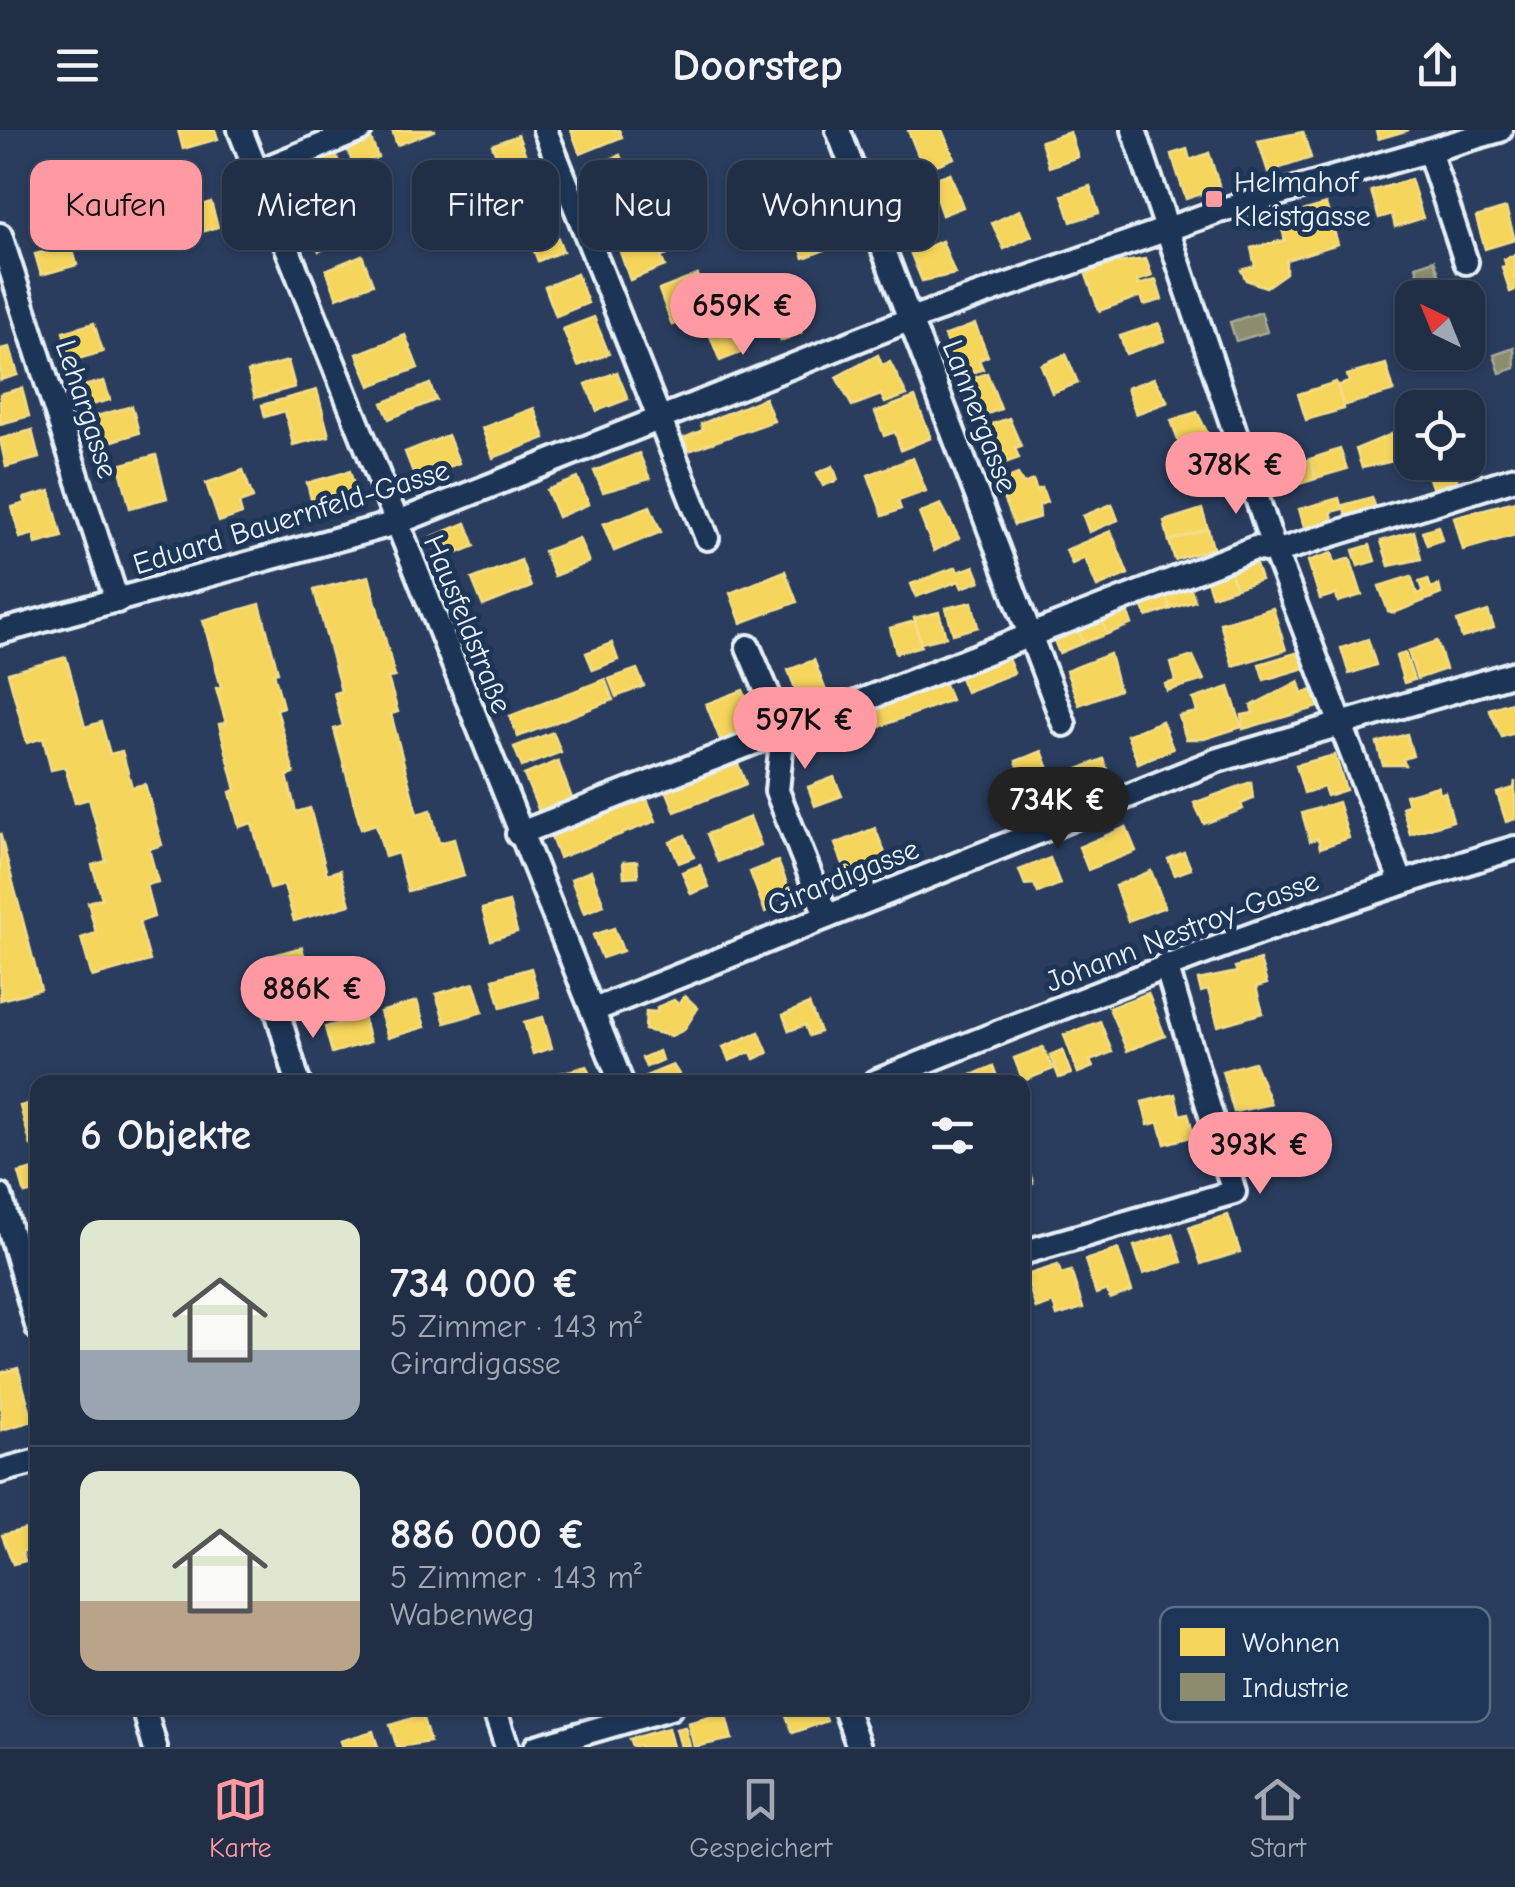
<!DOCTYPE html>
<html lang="de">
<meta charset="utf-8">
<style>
body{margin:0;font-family:"Comic Neue",sans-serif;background:#2d3a51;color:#f1f3f6;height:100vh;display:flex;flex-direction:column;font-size:38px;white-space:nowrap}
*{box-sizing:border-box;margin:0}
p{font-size:32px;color:#a2a8b3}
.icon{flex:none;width:55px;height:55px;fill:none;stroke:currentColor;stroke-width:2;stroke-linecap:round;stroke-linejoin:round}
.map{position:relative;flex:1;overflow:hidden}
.side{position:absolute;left:30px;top:945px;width:1000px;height:640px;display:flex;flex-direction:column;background:#202e46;border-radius:20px;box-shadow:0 2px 8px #0004,0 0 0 2px #3d4a5f}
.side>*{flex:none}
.guide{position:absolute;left:30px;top:30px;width:1000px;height:90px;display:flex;gap:20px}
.needle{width:65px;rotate:317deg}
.buttons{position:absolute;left:1395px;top:150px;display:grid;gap:20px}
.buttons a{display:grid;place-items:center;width:90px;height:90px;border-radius:20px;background:#202e46;box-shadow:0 2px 8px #0004,0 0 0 2px #3d4a5f;font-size:50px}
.price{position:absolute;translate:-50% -85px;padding:0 22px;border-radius:35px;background:#ff9aa2;color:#111;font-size:32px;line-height:65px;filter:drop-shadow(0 2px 5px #0008)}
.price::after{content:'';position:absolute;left:50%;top:60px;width:30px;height:22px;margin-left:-15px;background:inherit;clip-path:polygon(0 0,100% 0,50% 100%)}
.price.current{background:#222;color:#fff}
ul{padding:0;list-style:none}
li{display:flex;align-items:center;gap:30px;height:250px;padding:0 50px}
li+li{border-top:2px solid #3d4a5f}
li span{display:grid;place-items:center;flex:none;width:280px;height:200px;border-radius:20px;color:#555}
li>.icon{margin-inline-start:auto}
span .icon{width:120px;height:120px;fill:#fffc;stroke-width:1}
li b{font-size:42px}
h2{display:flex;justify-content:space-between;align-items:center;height:120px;padding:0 50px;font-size:42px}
.pill{padding:0 35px;border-radius:20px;background:#202e46;box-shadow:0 2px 8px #0004,0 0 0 2px #3d4a5f;font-size:35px;line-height:90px}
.pill.current{background:#ff9aa2;color:#111}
header{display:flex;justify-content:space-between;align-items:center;height:130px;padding:0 50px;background:#202e46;font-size:45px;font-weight:600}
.tabs{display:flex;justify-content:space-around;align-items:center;height:140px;border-top:2px solid #3d4a5f;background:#202e46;font-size:28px;color:#a2a8b3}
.tabs a{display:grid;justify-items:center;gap:5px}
.tabs .current{color:#ff9aa2}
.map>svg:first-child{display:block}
.homes{fill:#f6d55c;stroke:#f2dd8b;stroke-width:2.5}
.industry{fill:#8c8c6e;stroke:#a8aa97;stroke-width:2.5}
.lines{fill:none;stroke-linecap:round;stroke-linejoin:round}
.minor-casing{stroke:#e8f1f8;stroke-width:30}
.minor{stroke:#1d3557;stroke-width:22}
.poi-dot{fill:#ff9aa2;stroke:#1d3557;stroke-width:4}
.labels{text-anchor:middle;stroke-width:10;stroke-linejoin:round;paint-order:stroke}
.poi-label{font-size:30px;fill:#e8f1f8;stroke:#1d3557;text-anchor:start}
.street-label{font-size:30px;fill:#e8f1f8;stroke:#1d3557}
.key{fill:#1d3557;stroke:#5a6d87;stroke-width:2.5}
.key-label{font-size:28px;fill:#e8f1f8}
</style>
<header><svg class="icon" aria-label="menu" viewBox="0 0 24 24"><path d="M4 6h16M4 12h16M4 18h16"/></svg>Doorstep<svg class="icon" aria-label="share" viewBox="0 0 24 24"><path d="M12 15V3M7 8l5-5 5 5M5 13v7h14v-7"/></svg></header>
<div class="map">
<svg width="1515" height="1617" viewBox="0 0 1515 1617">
<rect width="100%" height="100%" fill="#2a3d5e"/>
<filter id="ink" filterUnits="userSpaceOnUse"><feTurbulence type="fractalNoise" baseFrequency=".01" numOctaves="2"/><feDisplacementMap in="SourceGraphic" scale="20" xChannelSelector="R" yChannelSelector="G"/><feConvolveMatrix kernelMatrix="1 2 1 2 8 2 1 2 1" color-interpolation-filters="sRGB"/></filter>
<g filter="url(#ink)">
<!-- homes -->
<g class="homes">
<path d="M178,0H215L218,9L183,19Z"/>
<path d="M392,0H436L397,15Z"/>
<path d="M571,0H619L622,7L580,24Z"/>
<path d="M908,0H942L954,28L924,40Z"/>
<path d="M1376,0H1409L1378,9Z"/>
<path d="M1070,2L1078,27L1049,37L1041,11Z"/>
<path d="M1303,2L1311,28L1268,42L1258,11Z"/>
<path d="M369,4L378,27L354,37L345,13Z"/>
<path d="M518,5L531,39L506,49L492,15Z"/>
<path d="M333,17L342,39L296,57L287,35Z"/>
<path d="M1187,19L1190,30L1209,23L1220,58L1186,69L1171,24Z"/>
<path d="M620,25L631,53L601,65L591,37Z"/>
<path d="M174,36L182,62L145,73L137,47Z"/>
<path d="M950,43L963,77L942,85L930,50Z"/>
<path d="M1411,49L1423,88L1395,97L1392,84L1379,88L1371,61Z"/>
<path d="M541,54L552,83L509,99L498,71Z"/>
<path d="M917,55L929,88L908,95L897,62Z"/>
<path d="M1090,56L1099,83L1071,92L1062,65Z"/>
<path d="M639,67L649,92L615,105L606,80Z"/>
<path d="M211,72L218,97L186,107L178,82Z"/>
<path d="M1326,74L1338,114L1286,130V143L1266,157L1246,150L1241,140L1255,136L1251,118L1285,110L1279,88Z"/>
<path d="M1506,78L1515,110L1485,119L1476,87Z"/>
<path d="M338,79L350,109L319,121L308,91Z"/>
<path d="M1020,80L1032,106L1004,119L992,93Z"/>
<path d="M829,86L840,114L804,128L793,100Z"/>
<path d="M551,90L563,121L538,131L526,100Z"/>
<path d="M658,104L667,125L661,127L665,136L630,150L619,119Z"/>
<path d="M942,111L955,144L922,151L911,124Z"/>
<path d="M71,114L77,135L41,145L35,124Z"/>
<path d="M362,125L373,154L337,168L326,140Z"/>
<path d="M1515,125V160L1510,162L1502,137L1506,136L1504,129Z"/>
<path d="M1146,129L1152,146L1137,151L1138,155L1156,150L1162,170L1144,175L1141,166L1099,181L1086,145L1111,134Z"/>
<path d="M577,144L588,173L556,186L545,157Z"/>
<path d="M698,145L704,163L691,168L697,185L672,195L659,160Z"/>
<path d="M594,187L609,224L578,236L563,199Z"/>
<path d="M794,187L801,203L781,211L774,194Z"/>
<path d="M94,193L103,222L71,231L63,202Z"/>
<path d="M1159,193L1164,211L1126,224L1120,206Z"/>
<path d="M975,194L988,226L979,230L983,239L965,246L961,236L957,238L944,206Z"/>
<path d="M735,196L745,221L720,231L710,206Z"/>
<path d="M405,205L418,238L370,256L357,224Z"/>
<path d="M10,217L18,245L0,250V219Z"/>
<path d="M1066,224L1078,253L1052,263L1041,235Z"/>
<path d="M878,225L882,235L890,232L907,265L885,273L881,265L852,276L836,247Z"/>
<path d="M288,231L295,257L255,268L248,242Z"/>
<path d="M1386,234L1394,261L1343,276L1337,256L1349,252L1347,245Z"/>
<path d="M617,242L628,269L597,281L586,254Z"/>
<path d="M987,243L1001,279L971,290L957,254Z"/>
<path d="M1154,248L1168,272L1136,284L1127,258Z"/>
<path d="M104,251L110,270L84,277L79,257Z"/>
<path d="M1336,252L1344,279L1306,290L1298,264Z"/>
<path d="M430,254L436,270L389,289L382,273Z"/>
<path d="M22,258L29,286L0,294V264Z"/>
<path d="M317,260L329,306L293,315L285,281L265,287L262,275Z"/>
<path d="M915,267L931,308L901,320L895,302L884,306L875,282Z"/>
<path d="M765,268L774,291L689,321L684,308L703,300L701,294Z"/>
<path d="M132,276L139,303L97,316L89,288Z"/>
<path d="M534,278L545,308L493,328L482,298Z"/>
<path d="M1197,282L1209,306L1201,308L1209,330L1194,336L1187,314L1180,316L1171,290Z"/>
<path d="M1009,288L1021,316L1015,318L1019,328L991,338L982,311L993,307L989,295Z"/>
<path d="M32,300L39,328L6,337L0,309Z"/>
<path d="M1399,301L1410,321L1405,322L1407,328L1362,338L1356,319Z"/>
<path d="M448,305L459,333L416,350L405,322Z"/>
<path d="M1340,319L1347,339L1316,348L1310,329Z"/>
<path d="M639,323L650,349L603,362L594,341Z"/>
<path d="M156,325L167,368L130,378L119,335Z"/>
<path d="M913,328L926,361L898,371L901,379L883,386L868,345Z"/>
<path d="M1310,329L1316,349L1286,358L1280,338Z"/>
<path d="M1452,334L1458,352L1433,360L1427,342Z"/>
<path d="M833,336L838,350L823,356L817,343Z"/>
<path d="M243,340L253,368L239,373L242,384L219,392L206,353Z"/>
<path d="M350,341L358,370L342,374L339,363L328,366L331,377L314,381L307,353Z"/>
<path d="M1018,344L1023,354L1033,350L1037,360L1042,358L1047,372L1039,375L1040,387L1014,395L1001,363L1007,361L1003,350Z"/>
<path d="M578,348L589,374L558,387L547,360Z"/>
<path d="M50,361L62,407L36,414L34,404L20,408L12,377L26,373L24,368Z"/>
<path d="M1372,367L1376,379L1347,388L1343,375Z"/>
<path d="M1339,368L1342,379L1331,382L1334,391L1305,400L1299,379Z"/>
<path d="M1515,371V405L1463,420L1454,387Z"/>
<path d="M941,374L959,408L934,421L919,383Z"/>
<path d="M1112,374L1118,390L1089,402L1083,386Z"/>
<path d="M650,376L661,402L614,421L603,394Z"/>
<path d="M1202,379L1208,399L1169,411L1164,391Z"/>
<path d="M466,393L475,416L440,430L431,407Z"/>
<path d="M1438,396L1442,410L1427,415L1422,401Z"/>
<path d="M1208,399L1213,418L1175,430L1169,411Z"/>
<path d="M1111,401L1128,444L1097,457L1085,428L1072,434L1066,420Z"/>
<path d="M1414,401L1421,429L1389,436L1381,411Z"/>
<path d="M579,408L589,432L554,446L544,421Z"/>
<path d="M1370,415L1375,431L1358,436L1353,420Z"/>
<path d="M1332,423L1335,433L1350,428L1362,465L1338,472L1336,464L1320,469L1308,431Z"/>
<path d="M521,430L531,457L483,476L472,449Z"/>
<path d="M1255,432L1261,450L1236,458L1230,440Z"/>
<path d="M974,436L980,451L962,458L959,451L916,467L911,454L956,437L958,442Z"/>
<path d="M1230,440L1236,458L1212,466L1206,448Z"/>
<path d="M785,441L797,472L741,493L730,463Z"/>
<path d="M369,446L395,547L388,548L398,582L391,584L417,684L431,680L439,713L454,709L464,746L408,761L398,723L385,727L376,694L361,699L334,599L343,596L334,563L341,561L314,460Z"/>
<path d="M1411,446L1417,464L1423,462L1419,452L1428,449L1431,458L1439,455L1441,464L1394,483L1388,481L1379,456Z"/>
<path d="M1189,453L1195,471L1171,479L1164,461Z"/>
<path d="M1164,461L1171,479L1147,487L1140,469Z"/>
<path d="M972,472L978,497L953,504L946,478Z"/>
<path d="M1124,473L1132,494L1107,504L1099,483Z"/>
<path d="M260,474L278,542L274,543L283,577L277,579L294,644L287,646L296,682L310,678L327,744L340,740L350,775L294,791L284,755L270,759L252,693L239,697L230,662L236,660L219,594L226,593L216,558L221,557L203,490Z"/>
<path d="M1273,478L1286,520L1233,536L1220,493Z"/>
<path d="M1488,481L1494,498L1462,508L1457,491Z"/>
<path d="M939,482L946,507L921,513L914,488Z"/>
<path d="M1099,483L1107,504L1083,513L1075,493Z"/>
<path d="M915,491L921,516L896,523L890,498Z"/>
<path d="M1075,493L1083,513L1059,523L1051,502Z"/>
<path d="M1368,509L1376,535L1349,544L1341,518Z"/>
<path d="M1437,511L1446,539L1417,549L1408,521Z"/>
<path d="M612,513L618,530L593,540L586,523Z"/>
<path d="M1299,522L1305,538L1264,550L1259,534Z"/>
<path d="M1405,523L1414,550L1404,553L1396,526Z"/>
<path d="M1110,524L1119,560L1079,575L1066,541Z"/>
<path d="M1007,526L1014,543L966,562L959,545Z"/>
<path d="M1193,526L1204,550L1167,561L1165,554L1176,551L1171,533Z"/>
<path d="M66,527L85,597L101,592L110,624L122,621L132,657L145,654L162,715L149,719L158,752L146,755L154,787L139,792L150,831L92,847L81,808L96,803L88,772L102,768L92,735L106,731L89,669L75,673L65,637L51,640L43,608L27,613L8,543Z"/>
<path d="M814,530L826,561L800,571L788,540Z"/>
<path d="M637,539L644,556L616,567L609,549Z"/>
<path d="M605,549L613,570L518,607L510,586Z"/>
<path d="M1299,551L1302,563L1313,560L1319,577L1243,599L1242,585L1253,583L1251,576Z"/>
<path d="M944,552L951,570L879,597L872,579Z"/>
<path d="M1229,557L1242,597L1204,609H1186L1179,586L1197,582L1193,569Z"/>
<path d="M743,560L758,598L721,612L706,574Z"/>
<path d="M1515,571V603L1502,607L1489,579Z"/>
<path d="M857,584L865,604L815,623L808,604Z"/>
<path d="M1162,591L1173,619L1138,633L1127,605Z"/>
<path d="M553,602L561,622L522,637L514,617Z"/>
<path d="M1407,604L1413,626L1403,629L1405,635H1383L1377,613Z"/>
<path d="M1042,621L1060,668L1034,678L1016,631Z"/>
<path d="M1335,625L1346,660L1327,666L1324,657L1304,663L1296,635Z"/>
<path d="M1103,629L1113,654L1081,666L1071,642Z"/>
<path d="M558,631L573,671L540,684L524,645Z"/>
<path d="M738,634L746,654L675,682L667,662Z"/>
<path d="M834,647L842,666L815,676L808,657Z"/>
<path d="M1515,651V689L1506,692L1497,663L1514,658Z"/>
<path d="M1251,652L1253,669L1241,674L1243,679L1204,694L1194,673Z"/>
<path d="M1438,656L1440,664L1445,662L1453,691L1410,704L1402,677L1408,675L1405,665Z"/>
<path d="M647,669L656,691L559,728L551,707Z"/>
<path d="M1338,672L1349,708L1320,718L1318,708L1310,711L1302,683Z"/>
<path d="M750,687L761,715L718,732L707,704Z"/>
<path d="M1126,697L1136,721L1088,740L1079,717Z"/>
<path d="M875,698L887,728L847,744L835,714Z"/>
<path d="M0,703L41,859L0,870Z"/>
<path d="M685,705L694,727L679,733L670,712Z"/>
<path d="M1184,722L1191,739L1175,745L1168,729Z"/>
<path d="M1050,728L1060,754L1038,763L1034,754L1025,755L1019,740Z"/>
<path d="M637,731L638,746L624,747L623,732Z"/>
<path d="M778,731L794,771L765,782L750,742Z"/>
<path d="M700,735L709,757L691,764L682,742Z"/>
<path d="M591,741L604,775L584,783L571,749Z"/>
<path d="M1151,741L1165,777L1128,791L1115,756Z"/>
<path d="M509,772L517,802L491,810L482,779Z"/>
<path d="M614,798L623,821L602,828L593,805Z"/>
<path d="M302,817L308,842L294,846L297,855L273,862L263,828Z"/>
<path d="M1260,830L1267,854L1256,857L1263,883L1218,896L1208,860L1201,862L1198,850L1237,842L1235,837Z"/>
<path d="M531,838L539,867L501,878L493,849Z"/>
<path d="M474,853L483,882L445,893L436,864Z"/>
<path d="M1148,863L1165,906L1127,921L1109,878Z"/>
<path d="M685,866L698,878L684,900L671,906L645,900L646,881L657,882V877L674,870L678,874Z"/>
<path d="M417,871L425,897L388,908L380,882Z"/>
<path d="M809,874L820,902L809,906L805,895L789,901L783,885Z"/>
<path d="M363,886L370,912L332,923L325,897Z"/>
<path d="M543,887L552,918L533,924L524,892Z"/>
<path d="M1100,891L1112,922L1090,931L1093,937L1078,943L1064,905Z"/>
<path d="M759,902L768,923L754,929L751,922L729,931L723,917Z"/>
<path d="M1043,917L1053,939L1023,951L1014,928Z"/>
<path d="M1062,920L1071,944L1059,948L1050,925Z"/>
<path d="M659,921L662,930L646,937L642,928Z"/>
<path d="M1254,932L1271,974L1234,982L1222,941Z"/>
<path d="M673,935L684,952H649L646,946Z"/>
<path d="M587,936L592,952H555L553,945Z"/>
<path d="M993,936L999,952H969L967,947Z"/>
<path d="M1175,964L1180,985L1188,983L1194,1006L1165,1014L1159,992L1148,995L1142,972Z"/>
<path d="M38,971V1014L31,1016L20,976Z"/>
<path d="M1269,988L1281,1027L1251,1036L1240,996Z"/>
<path d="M1022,1017L1033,1053L1022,1056Z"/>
<path d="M38,1038V1061L25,1064L19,1043Z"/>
<path d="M1228,1085L1240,1122L1201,1134L1189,1097Z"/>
<path d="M1173,1104L1182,1132L1143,1144L1134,1116Z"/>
<path d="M1118,1119L1132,1161L1110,1169L1107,1160L1096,1164L1085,1130Z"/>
<path d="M1058,1135L1061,1144L1071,1141L1083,1178L1057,1186L1053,1173L1036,1179L1026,1145Z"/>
<path d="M18,1238L33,1291L1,1300L0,1243Z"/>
<path d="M26,1399L31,1419L22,1422L25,1431L13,1434L2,1405Z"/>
<path d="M783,1578H821L827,1591L793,1603Z"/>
<path d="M725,1583L732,1609L694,1617L688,1593Z"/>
<path d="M422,1585L430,1612L397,1617L390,1595Z"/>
<path d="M685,1597L690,1617H681L676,1599Z"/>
<path d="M668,1598L673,1617H632L629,1609Z"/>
<path d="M373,1601L378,1617H342L340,1611Z"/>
</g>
<!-- industry -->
<g class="industry">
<path d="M1434,130L1440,147L1421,153L1416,136Z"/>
<path d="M1261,182L1267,202L1236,211L1230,192Z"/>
<path d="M1514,218L1515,238L1500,243L1494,225Z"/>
</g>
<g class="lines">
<defs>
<g id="minor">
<path d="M240,0L621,952"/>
<path d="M545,0L707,408"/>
<path d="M838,0L1064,594"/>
<path d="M1134,0L1275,422L1401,751"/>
<path d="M1429,21L1466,132"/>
<path d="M257,42L360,0"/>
<path d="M0,105L117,471"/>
<path d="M0,502L396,393L911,189L1219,81L1500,0"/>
<path d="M748,517L783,599L777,661L826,785"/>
<path d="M518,704L1255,418L1275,422L1515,348"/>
<path d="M594,880L1218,630L1515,543"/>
<path d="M278,884L298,952"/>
<path d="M875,952C1086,867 1296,782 1515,718"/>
<path d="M0,1066L38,1198"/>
<path d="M1022,1123L1234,1062L1166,835"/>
<path d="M0,1341L38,1331"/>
<path d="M144,1578L155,1617"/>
<path d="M494,1578L507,1617"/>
<path d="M845,1578L859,1617"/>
<path d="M536,1617L670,1578"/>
</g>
</defs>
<!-- minor casing -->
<use href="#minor" class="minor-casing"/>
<!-- minor -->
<use href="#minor" class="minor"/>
</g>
</g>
<!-- markers -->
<rect class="poi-dot" x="1204" y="59" width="20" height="20" rx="5"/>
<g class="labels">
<!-- poi labels -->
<g class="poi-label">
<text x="1234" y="62">Helmahof<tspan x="1234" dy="34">Kleistgasse</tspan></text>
</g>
<!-- street labels -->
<g class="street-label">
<text transform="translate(87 279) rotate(72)" y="10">Lehargasse</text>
<text transform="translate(980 286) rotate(69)" y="10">Lannergasse</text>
<text transform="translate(291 387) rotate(-17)" y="10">Eduard Bauernfeld-Gasse</text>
<text transform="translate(468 494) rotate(68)" y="10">Hausfeldstraße</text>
<text transform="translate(843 747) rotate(-22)" y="10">Girardigasse</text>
<text transform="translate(1182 801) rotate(-21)" y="10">Johann Nestroy-Gasse</text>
</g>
</g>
<!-- legend -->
<rect x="1160" y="1477" width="330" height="115" rx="15" class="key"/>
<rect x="1180" y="1498" width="45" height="28" fill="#f6d55c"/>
<rect x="1180" y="1543" width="45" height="28" fill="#8c8c6e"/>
<g class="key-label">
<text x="1242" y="1522">Wohnen</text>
<text x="1242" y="1567">Industrie</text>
</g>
</svg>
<div class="buttons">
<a><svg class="needle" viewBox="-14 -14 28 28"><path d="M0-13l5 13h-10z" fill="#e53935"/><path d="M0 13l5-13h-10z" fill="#a2a8b3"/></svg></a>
<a><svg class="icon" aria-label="locate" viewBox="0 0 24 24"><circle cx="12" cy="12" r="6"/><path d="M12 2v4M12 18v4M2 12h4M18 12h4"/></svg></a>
</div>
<b class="price" style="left:743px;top:228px">659K €</b>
<b class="price" style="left:1236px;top:387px">378K €</b>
<b class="price" style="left:805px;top:642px">597K €</b>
<b class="price current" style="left:1058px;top:722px">734K €</b>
<b class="price" style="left:313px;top:911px">886K €</b>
<b class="price" style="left:1260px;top:1067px">393K €</b>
<div class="guide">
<a class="pill current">Kaufen</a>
<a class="pill">Mieten</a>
<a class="pill">Filter</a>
<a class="pill">Neu</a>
<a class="pill">Wohnung</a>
</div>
<section class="side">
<h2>6 Objekte<svg class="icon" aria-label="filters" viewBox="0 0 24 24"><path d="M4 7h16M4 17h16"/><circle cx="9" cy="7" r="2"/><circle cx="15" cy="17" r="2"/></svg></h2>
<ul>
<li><span style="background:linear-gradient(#dfe7d0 65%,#9aa5b1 0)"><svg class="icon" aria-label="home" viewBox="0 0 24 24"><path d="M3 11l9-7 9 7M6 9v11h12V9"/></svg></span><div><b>734 000 €</b><p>5 Zimmer · 143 m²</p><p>Girardigasse</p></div></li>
<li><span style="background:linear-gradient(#dfe7d0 65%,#b9a48a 0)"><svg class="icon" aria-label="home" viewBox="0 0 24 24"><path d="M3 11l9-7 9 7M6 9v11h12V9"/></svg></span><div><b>886 000 €</b><p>5 Zimmer · 143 m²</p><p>Wabenweg</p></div></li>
</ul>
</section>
</div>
<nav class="tabs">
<a class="current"><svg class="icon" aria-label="map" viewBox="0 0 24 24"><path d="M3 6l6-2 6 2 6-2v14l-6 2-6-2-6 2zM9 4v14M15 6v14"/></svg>Karte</a>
<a><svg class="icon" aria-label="saved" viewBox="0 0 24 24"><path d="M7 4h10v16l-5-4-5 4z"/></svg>Gespeichert</a>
<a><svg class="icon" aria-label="home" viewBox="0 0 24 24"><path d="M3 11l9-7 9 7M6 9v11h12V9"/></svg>Start</a>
</nav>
